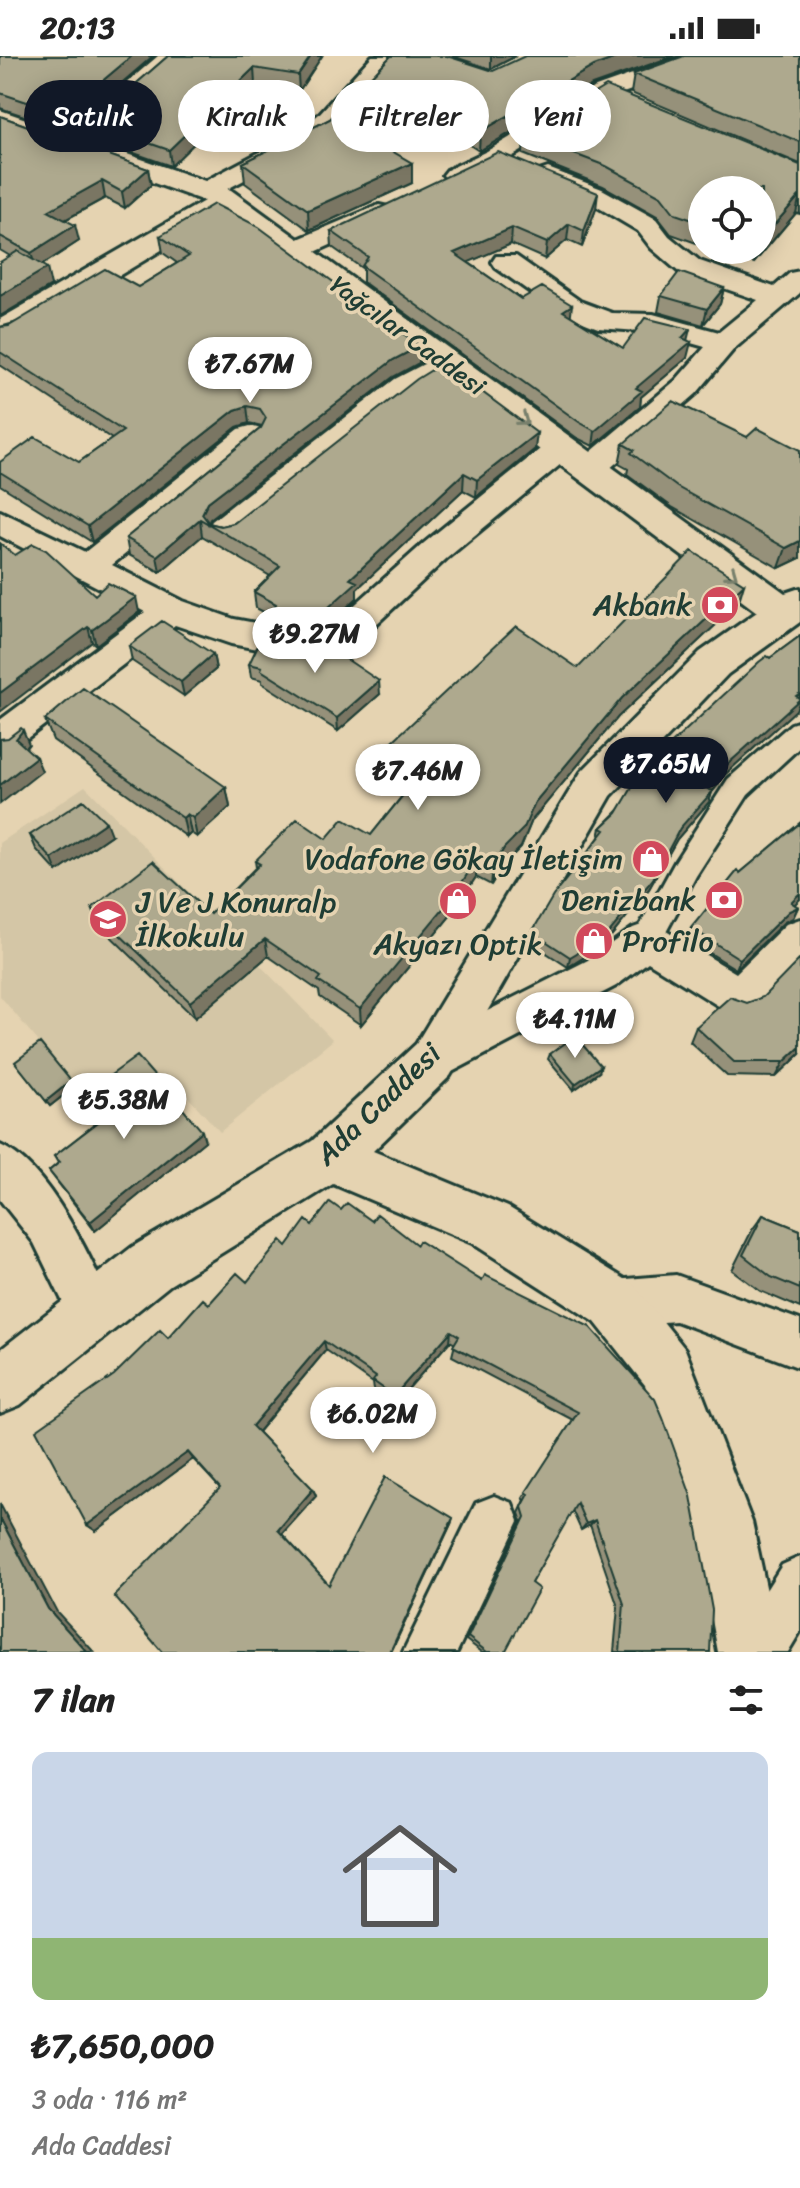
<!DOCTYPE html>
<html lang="tr">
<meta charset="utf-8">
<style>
body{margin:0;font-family:Sriracha,sans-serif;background:#f6f6f6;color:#222;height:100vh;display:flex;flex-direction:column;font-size:30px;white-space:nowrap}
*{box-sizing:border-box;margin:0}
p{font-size:26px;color:#767676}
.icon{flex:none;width:44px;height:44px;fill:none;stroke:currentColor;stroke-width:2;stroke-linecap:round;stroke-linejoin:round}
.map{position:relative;height:1596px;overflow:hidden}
.side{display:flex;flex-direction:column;background:#fff;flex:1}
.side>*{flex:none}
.hud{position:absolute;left:24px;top:24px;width:752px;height:72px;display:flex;gap:16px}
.tools{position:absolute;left:688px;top:120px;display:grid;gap:16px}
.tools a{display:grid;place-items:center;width:88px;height:88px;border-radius:50%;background:#fff;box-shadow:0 4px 20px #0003;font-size:40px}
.price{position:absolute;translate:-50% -68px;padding:0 18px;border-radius:28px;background:#fff;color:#222;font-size:26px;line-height:52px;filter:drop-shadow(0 2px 4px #0008)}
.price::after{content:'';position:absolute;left:50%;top:48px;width:24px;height:18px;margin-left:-12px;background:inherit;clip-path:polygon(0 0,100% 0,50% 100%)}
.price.active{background:#111827;color:#fff}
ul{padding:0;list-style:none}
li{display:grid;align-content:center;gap:16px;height:424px;padding:0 32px}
li span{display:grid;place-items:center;height:248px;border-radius:16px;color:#555}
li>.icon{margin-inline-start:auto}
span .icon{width:144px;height:144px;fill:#fffc;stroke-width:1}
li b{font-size:34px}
h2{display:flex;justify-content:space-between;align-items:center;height:96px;padding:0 32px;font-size:34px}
.pill{padding:0 28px;border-radius:36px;background:#fff;box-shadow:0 4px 20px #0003;font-size:28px;line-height:72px}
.pill.active{background:#111827;color:#fff}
.status{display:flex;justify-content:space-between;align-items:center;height:56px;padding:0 40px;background:#fff;direction:ltr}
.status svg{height:22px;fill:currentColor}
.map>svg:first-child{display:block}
</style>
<div class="status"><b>20:13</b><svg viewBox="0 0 49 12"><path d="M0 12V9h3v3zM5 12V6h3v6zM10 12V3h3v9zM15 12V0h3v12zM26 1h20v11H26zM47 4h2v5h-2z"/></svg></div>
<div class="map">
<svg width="800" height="1596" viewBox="0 0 800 1596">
<rect width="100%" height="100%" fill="#e5d3b1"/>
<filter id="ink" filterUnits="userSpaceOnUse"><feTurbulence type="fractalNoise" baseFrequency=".0125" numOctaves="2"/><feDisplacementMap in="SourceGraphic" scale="16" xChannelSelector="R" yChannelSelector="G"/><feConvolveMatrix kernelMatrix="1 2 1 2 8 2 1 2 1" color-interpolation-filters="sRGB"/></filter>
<g filter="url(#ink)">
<path fill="#d4c6a6" d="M85,730l248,254 -113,92 -52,-57 -61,48 -107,-127v-153z"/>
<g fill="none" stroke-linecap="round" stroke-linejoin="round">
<defs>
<path id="pedestrian" d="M800,665v26l-52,48 -52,81 -39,73 -10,4 -10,-4 -5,-9 5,-9 39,-71 52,-81 63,-55z"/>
<path id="minor" d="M158,0h26l-104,92h-18l-3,-5 3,-5z
M372,0h25l-61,69 -26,20 -96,51h-18l-4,-5 4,-5 96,-51 26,-20z
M683,0h34l-4,5 -104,37 -104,63 -40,19h-18l-4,-5 4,-5 40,-19 106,-63z
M548,112l54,21 54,30 13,17 31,25 74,26 16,-14 10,-2v22l-66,56 -38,45 -95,82 -11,4 -11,-4 -4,-7 4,-7 97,-82 29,-33 -53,-15 -54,-4 -38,-15 -64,-45 -4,-6 4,-6h20l64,45 32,12 41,1 66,18 39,-32 -78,-27 -29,-25 -13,-17 -54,-32 -45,-18 -4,-5 4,-5z
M379,149l9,2 4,6 -4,6 -84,38h-20l-3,-6 3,-6z
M445,297l10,2 4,7 -4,7 -40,24 -181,144 -11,3 -11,-3 -5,-8 5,-8 183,-142z
M250,370l11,3 4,7 -4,7 -149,122 71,36 51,18 87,16 103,-92 126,-102 11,-3 11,3 4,7 -4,7 -126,104 -106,99 -12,4 -97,-18 -56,-19 -162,124 -13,4v-33l145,-108 -145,-76v-25l85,41 154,-123z
M800,863v43l-47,48 -14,5 -14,-5 -77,-48 -32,24 -168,88 -15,5 -15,-5 -6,-14 6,-14 170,-86 45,-32 14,-5 14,5 75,45 50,-49z
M0,1089c49,20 95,120 115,168l-7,16 -16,7 -16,-7 -42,-86 -34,-43z
M676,1219l124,45v48l-124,-47 -62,5 -16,-7 -7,-16 7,-16 16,-7z
M494,1440l18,7 7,18 -62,131h-54l73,-149z
M800,1501v75l-12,20h-56l7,-19 43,-68z"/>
<path id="secondary" d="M0,54l231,80 554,403 15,-5v34l-72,52 -117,122 -161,280 -77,75 135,56 125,77 52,65 67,173 28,130h-62l-24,-130 -49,-137 -50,-63 -123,-79 -139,-59 -163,101 -150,120 -20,8v-63l132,-103 180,-106 104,-97 165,-272 119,-120 57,-40 -534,-399 -211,127 -12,3v-24l204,-118 -204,-73z"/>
</defs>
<use href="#pedestrian" stroke="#1f3d34" stroke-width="6"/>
<use href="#minor" stroke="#1f3d34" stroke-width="6"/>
<use href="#secondary" stroke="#1f3d34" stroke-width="6"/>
<use href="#pedestrian" fill="#e5d3b1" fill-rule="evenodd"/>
<use href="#minor" fill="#e5d3b1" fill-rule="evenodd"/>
<use href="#secondary" fill="#e5d3b1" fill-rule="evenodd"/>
</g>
<path fill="#96917a" stroke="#1f3d34" stroke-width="2" d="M0,0h153l-86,74 -67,-22z
M168,0h154l-23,35 -44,-7 -84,82 -77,-27 -3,-16z
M389,0h58l46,15 99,14 -113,66 -48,-32 -43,30 24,34 -103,47 -64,-47 -2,-20 87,-44 59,-61z
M452,0h64l-25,13z
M800,0v108l-169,-71 3,-19z
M0,60l148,53 3,16 -26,23 -20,-10 -40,22 14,21 -37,24 9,21 -41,-30 -10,-6z
M524,79l276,30v49l-4,-1 -42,50 -37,-13h45v-60h-60v55l-31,-11 -14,-18 -54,-30 -80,-32z
M596,153l-14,38 -15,-7 -22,19 -34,-15 -43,18 53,37 50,17 52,32 64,-8v18l-46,39 -1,10 -47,39 -16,-8 -214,-156v-13l-31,-22 -1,-16z
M160,180l259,127 -26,14 -183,142 -2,4 13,3 314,-77 -59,48 -13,-7 -106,99v9l-37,34 -44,-8 -1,-6 -19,-10 -2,-16 16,-16 -68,-40 -42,36 -31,-17 -3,-17 135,-110 1,-2 -13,-3 -12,4 -145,115 -92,-57v-23h79l33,-23 -112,-74v-38l138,-40 39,-24 -14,-10z
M724,232l-4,16 -17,21 -45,-13 3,-16z
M747,381l53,13v108l-21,10 -107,-61 -45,-33 1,-5 -9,-5 4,-20z
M15,499l80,40 44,17 -43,33 -4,-3z
M738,548l-120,113 -86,103 -11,27 -19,19 -11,19 -15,-8 -25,38 -90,110 -41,-28 -1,-6 -51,-35 -73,62 -96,-93 -7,-17 118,6 46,-47 -1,-6 71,-22 45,-4 39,-49 -28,-15 -1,-19 197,-84z
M800,580v65l-4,9 -75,68 -3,7 -6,7 -3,10 -32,37 -28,50 -45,56 -36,22 -38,-25 2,-10 67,-95 2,-9 169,-170z
M129,590l84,8 3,15 -32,27 -52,-35z
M327,596l53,42 -42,37 -76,-48v-3l-11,-3 -2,-13z
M45,664l181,67 4,20 -33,30 -6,-4 -4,4 -134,-97z
M800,767v76l-6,5 4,3 -5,11 -9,4 -48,47 -49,-30 4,-11 49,-55z
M30,779h81l-54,37 -21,-23z
M696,971l104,27 -24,23 -49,-1 -37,-34z
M550,998l49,18 -25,18 -26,-31z
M15,1006l59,25 -24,19z
M96,1030l109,55 -110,90 -46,-60 9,-8 -4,-7 59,-46 -12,-14z
M341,1154l31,11 110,60 108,46 120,325h-96l4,-45 -28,-82 -9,5 -9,-20 -41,73 -26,69h-23l-16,-12 56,-118 -3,-9 6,-13 -2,-2 50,-78 -121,-64 3,-12 -5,-3 -56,64 -20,-15 -1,-7 -47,-33 -68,82 55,57 3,7 -34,38 47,51 122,-61 -60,128 -171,-164 -27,-29 -97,72 -9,-6 81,-187 41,-34 38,-22 65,-57z
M763,1159l37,15v78l-40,-17 -28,-21 20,-40z"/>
<path fill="#7a7663" stroke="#1f3d34" stroke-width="2" d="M132,0h21l-86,74 -4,-16z
M311,0h11l-23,35 -1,-16z
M491,0h25l-25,13z
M621,0h53l-82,29 -113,66 1,-19 114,-66z
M254,12l1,16 -84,82 -2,-16z
M432,43l-1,20 -58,40v-19z
M412,107v20l-103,47 -1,-20z
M148,113l3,16 -26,23 -3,-16z
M102,125l3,17 -53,29 -4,-16z
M598,137l-2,16 -14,38 2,-16z
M800,139l-4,18 -42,50 3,-13h5v-11z
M569,168l-2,16 -22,19 2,-16z
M75,169l4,16 -43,28 -5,-16z
M512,172l-1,16 -58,25 1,-16z
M47,212l4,18 -51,30v-20z
M724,232l-4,16 -17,21 4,-16z
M572,249l-2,16 -7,-10z
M690,273l-4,16 5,-3 -4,16 -46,39 -1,10 -47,39 2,-15z
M420,290l-1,17 -26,14 -183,142 -2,5 -6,-10 6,-12 185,-142z
M247,350l2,17 -12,4 -145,115 -4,-16 147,-116z
M537,377l-2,16 -59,48 1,-17z
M464,417l-1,17 -106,99v9l-37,34 -1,-16 31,-37z
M200,463l2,17 -42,36 -3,-16z
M800,485v17l-21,10 7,-20z
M744,528l-6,20 -120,113 -86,103 -11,27 -19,19 -11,19 2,-18 11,-19 31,-46 87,-104z
M136,541l3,15 -43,33 -4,-15z
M88,571l4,15 -92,70v-19z
M213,598l3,15 -32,27 -3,-14z
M379,625l1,13 -42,37 -1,-13z
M800,637v8l-4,9 -75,68 -3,7 -6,7 -3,10 -32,37 -28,50 -45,56 -36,22 2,-10 110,-129 39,-56z
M23,674l6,14 -7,9 -6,-14z
M36,701l6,14 -42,33v-19z
M226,731l4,20 -33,30 -4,-19z
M187,758l4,19 -4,4 -4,-19z
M106,766l5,13 -54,37 -5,-13z
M477,803l-1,18 -25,38 -90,110 -1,-16z
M800,837v6l-14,14 5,-11z
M798,851l-5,11 -9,4 -48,47 4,-10 49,-48z
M265,883l3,17 -73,62 -5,-16z
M800,991v7l-24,23 8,-15z
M601,1010l-2,6 -25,18 1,-6z
M71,1025l3,6 -24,19 -4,-5z
M202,1075l3,10 -110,90 -5,-9z
M451,1275l-1,10 -56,64v-9z
M324,1285l2,9 -70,84 -4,-8z
M188,1396l5,7 -97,72 -9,-6z
M313,1433l3,7 -35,39 -3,-5z
M0,1448l57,108 37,40h-7l-39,-43 -48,-91z
M453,1462l-2,6 -60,128h-1z
M595,1464l-5,5 -9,5 5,-6z"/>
<path fill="#aea98e" stroke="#1f3d34" stroke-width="2" d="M0,0h132l-69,58 -63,-21z
M168,0h143l-13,19 -44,-7 -85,82 -78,-27z
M391,0h56l46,15 32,-15h96l-27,10 -114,66 -48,-33 -59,41 39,23 -104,47 -65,-47 87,-44z
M684,0h116v86l-166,-68z
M606,30l194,79v30l-38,44v-49h-60v33l-27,-9 -14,-18 -55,-30 -82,-31z
M0,60l148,53 -26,23 -20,-11 -54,30 27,14 -44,28 -31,-17z
M498,96l100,41 -14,38 -15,-7 -22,19 -35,-15 -58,25 67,46 21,-12 30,18 -9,6 60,37 22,-30 45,11 -8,9 9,4 -55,46 6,3 -47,40 -16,-9 -217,-156 6,-9 -37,-26z
M214,148l45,23 161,119 -27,14 -185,142 -6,12 7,9 12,3 13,-3 183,-144 26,-16 94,70 -60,47 -13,-7 -114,106 7,3 -38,34 -45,-8 2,-4 -22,-12 26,-26 -80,-47 -43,37 -31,-18 135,-110 5,-10 -6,-9 -13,-3 -12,4 -147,116 -88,-54v-10l35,-25 44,25 44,-31 -123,-79v-25l9,-1 96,-57 33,18 51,-31 -29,-20z
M18,195l29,17 -47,28v-34z
M679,216l45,16 -17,21 -46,-13z
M673,345l74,36 10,-9 43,22v91l-14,7 -109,-61 -46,-34 3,-3 -11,-6z
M0,487l15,12 18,-11 13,6 49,45 13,-12 28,14 -44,33 -4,-3 -88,66z
M692,495l52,33 -122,114 -87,104 -11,26 -20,20 -11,19 -16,-8 -25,39 -92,111 -42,-28 3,-4 -56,-38 -75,63 -98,-94 61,-47 57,53 50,-50 -5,-3 42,-42 29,20 17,-20 28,16 50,-62 -40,-21 135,-126 62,42z
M162,565l51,33 -32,28 -52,-36z
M800,580v57l-4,3 4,3 -81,73 3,2 -14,15 5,2 -33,37 -27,51 -46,56 -37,22 -38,-25 21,-36 52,-66 -4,-2 16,-15 25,-42 117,-109 8,-6 3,2z
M261,583l66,13 6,-2 46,31 -42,37 -76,-48 1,-3 -13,-3z
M83,632l143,99 -33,31 -6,-4 -4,4 -138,-98z
M21,672l2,2 -7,9 20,18 -36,28v-46l8,-1z
M83,744l23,22 -54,37 -22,-24z
M800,767v70l-9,9 7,5 -9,4 -49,48 -49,-31 47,-58 2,3z
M800,903v88l-16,15h-50l-38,-35 34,-30 17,6 16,-6z
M575,980l26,30 -26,18 -25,-30z
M40,987l31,38 -25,20 -31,-39z
M137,1000l65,75 -112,91 -41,-51 11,-9 -6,-6 61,-47 -19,-23z
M330,1146l11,8 6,-7 25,18 5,-7 40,31 2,-4 63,40 3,-6 105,52 65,72 8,19 28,78 21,114 -2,42h-90l4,-48 -29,-84 -9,4 -9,-21 -46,80 8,6 -34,63h-18l-19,-15 57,-120 -3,-10 7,-13 -3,-2 52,-80 -125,-66 6,-10 -8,-5 -57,65 -21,-15 3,-4 -52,-36 -72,85 61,63 -35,41 51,55 56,-108 68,41 -63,134h-228l-48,-56 106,-108 -32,-36 -101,73 -51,-95 78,-55 46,-45 8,8 35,-39 6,5 28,-31 10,9 34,-42 6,6 19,-26 6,5z
M763,1159l37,15v59l-29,-12 -28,-22z
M0,1462l48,91 39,43h-87z"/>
<defs><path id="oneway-chevron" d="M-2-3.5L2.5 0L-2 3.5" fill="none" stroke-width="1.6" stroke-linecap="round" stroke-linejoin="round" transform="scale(2)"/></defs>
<g stroke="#78806c">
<use href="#oneway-chevron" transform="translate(523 364) rotate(36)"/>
<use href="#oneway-chevron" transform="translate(732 518) rotate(36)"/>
</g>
</g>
<defs>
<symbol id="bank-disc" viewBox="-11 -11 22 22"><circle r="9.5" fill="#d1495b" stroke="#e5d3b1"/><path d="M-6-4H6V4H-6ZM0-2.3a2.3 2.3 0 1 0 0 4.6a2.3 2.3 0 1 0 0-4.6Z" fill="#fff"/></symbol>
<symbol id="shop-disc" viewBox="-11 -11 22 22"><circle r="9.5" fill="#d1495b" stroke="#e5d3b1"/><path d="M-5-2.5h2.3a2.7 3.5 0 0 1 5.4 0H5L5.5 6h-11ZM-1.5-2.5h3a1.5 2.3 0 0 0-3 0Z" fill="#fff"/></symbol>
<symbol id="school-disc" viewBox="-11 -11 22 22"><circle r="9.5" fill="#d1495b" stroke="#e5d3b1"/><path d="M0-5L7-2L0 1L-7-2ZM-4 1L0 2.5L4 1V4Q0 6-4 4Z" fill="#fff"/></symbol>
</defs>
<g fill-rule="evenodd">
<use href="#bank-disc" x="698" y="527" width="44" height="44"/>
<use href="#shop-disc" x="629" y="781" width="44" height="44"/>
<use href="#bank-disc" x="702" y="822" width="44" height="44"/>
<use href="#shop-disc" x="436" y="823" width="44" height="44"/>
<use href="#school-disc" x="86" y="841" width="44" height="44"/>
<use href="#shop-disc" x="572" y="863" width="44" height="44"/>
</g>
<g text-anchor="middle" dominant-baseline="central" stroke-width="7" stroke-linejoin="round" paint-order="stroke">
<g font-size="26" fill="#1f3d34" stroke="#e5d3b1">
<text transform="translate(408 279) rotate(36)">Yağcılar Caddesi</text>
</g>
<g font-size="30" fill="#1f3d34" stroke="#e5d3b1" text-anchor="end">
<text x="692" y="549">Akbank</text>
<text x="623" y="803">Vodafone Gökay İletişim</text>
<text x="696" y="844">Denizbank</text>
<text x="136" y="846" text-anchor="start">J Ve J Konuralp<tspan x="136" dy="34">İlkokulu</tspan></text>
<text x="622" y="885" text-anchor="start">Profilo</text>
<text x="458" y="888" text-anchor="middle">Akyazı Optik</text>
</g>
<g font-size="30" fill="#1f3d34" stroke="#e5d3b1">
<text transform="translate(378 1048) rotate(-44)">Ada Caddesi</text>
</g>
</g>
</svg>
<div class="tools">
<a><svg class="icon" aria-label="locate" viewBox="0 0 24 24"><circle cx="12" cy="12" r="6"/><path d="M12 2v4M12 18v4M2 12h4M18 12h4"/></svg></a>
</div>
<b class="price" style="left:250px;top:349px">₺7.67M</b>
<b class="price" style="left:315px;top:619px">₺9.27M</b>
<b class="price active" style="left:666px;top:749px">₺7.65M</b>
<b class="price" style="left:418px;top:756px">₺7.46M</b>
<b class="price" style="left:575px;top:1004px">₺4.11M</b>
<b class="price" style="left:124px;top:1085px">₺5.38M</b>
<b class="price" style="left:373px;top:1399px">₺6.02M</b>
<div class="hud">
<a class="pill active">Satılık</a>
<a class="pill">Kiralık</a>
<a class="pill">Filtreler</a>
<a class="pill">Yeni</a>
</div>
</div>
<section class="side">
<h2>7 ilan<svg class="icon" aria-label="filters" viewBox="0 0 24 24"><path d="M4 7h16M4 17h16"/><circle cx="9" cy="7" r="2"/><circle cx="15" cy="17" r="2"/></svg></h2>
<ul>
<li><span style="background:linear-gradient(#c9d6e8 75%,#8fb573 0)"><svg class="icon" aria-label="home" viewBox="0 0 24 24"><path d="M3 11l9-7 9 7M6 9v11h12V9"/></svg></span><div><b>₺7,650,000</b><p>3 oda · 116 m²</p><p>Ada Caddesi</p></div></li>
</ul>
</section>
